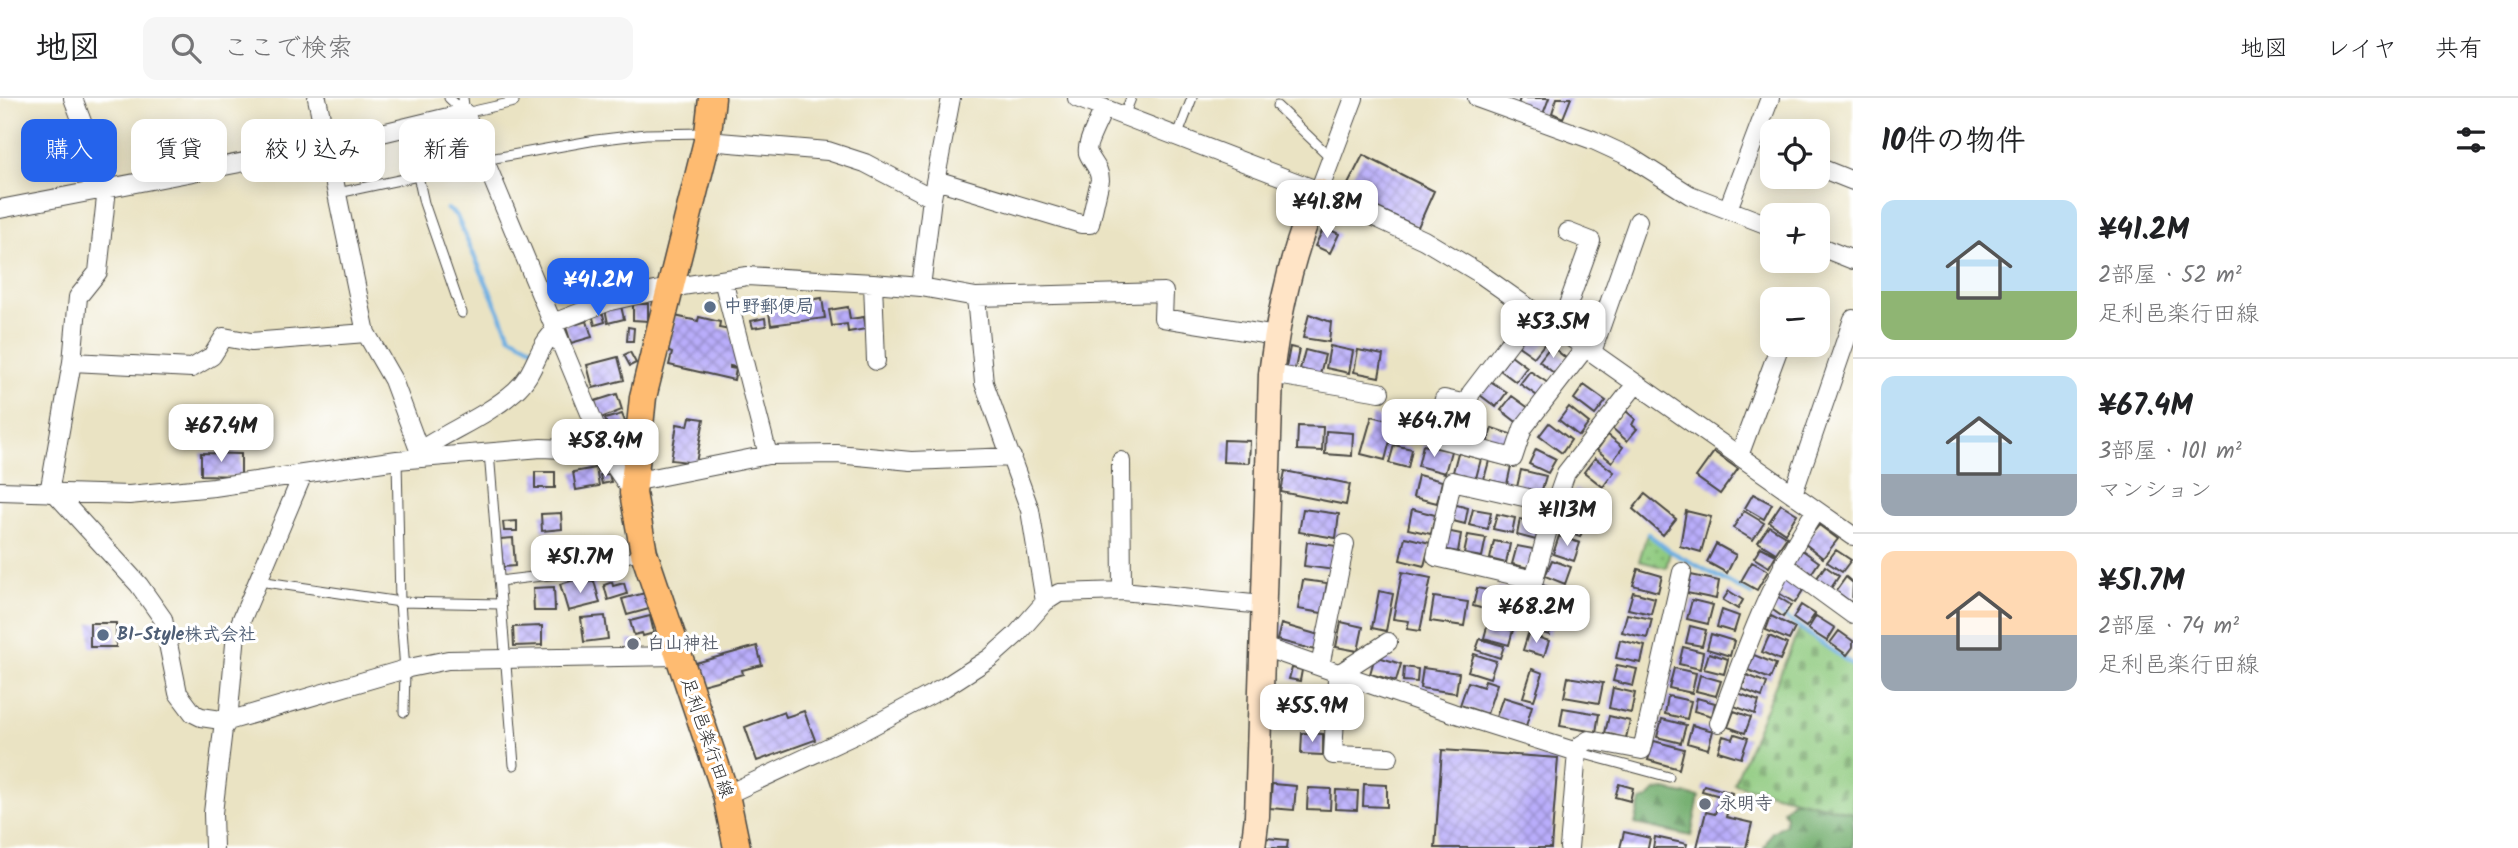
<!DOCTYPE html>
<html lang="ja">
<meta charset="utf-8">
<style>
body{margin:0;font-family:Kalam,"Klee One",sans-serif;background:#f6f6f6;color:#202124;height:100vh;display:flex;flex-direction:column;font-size:26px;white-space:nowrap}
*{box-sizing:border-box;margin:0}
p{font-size:23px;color:#757577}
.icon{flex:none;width:38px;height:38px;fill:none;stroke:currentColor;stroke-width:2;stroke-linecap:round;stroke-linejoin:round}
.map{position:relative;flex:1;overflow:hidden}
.details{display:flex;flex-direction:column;background:#fff;width:665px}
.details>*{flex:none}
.hud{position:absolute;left:21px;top:21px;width:665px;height:63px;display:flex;gap:14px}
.tools{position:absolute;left:1760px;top:21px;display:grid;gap:14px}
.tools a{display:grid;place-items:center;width:70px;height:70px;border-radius:14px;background:#fff;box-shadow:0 4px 18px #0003;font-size:35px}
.price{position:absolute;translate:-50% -60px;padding:0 16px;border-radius:14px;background:#fff;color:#222;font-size:23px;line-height:46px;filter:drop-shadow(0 2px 4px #0008)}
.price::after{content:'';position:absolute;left:50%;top:42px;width:21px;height:16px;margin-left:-10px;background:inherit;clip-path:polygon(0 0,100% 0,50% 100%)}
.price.selected{background:#2563eb;color:#fff}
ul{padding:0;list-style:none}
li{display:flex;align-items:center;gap:21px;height:175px;padding:0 28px}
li+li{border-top:2px solid #e0e0e0}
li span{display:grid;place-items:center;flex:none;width:196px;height:140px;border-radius:14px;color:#555}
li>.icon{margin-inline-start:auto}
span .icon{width:84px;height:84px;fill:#fffc;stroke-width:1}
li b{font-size:30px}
h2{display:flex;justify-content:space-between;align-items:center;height:84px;padding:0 28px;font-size:30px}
.chip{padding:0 24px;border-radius:14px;background:#fff;box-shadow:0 4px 18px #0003;font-size:24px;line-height:63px}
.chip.selected{background:#2563eb;color:#fff}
header{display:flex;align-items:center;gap:42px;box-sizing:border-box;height:98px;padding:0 35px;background:#fff;border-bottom:2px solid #e0e0e0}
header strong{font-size:33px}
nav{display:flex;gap:38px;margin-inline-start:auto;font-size:24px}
.search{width:490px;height:63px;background:#f6f6f6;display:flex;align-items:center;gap:18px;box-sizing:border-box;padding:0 24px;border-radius:14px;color:#757577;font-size:26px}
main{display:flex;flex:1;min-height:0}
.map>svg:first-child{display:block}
</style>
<header>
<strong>地図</strong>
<div class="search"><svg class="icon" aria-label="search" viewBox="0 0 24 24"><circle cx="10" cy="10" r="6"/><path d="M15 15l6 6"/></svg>ここで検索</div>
<nav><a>地図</a><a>レイヤ</a><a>共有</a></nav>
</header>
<main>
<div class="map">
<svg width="1853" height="750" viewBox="0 0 1853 750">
<defs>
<pattern id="grass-dots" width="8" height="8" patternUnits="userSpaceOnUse" patternTransform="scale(1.75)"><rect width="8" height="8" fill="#8fca7f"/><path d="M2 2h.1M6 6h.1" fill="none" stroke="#75a468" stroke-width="1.8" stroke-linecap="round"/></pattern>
<pattern id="forest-firs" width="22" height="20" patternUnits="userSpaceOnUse" patternTransform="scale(1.75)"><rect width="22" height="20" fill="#73ae6e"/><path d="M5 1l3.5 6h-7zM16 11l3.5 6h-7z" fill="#5f8e5b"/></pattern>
<pattern id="cemetery-stones" width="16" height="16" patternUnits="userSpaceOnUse" patternTransform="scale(1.75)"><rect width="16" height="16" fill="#8fca7f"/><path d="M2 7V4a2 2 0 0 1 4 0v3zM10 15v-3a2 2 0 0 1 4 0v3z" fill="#75a468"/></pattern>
<pattern id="building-cross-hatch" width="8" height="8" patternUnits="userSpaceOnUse" patternTransform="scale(1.75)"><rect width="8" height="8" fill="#b9adfb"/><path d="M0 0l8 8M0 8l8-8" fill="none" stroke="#978dcb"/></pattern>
</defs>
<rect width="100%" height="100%" fill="#fff"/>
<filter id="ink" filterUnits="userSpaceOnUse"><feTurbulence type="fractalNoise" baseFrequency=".0143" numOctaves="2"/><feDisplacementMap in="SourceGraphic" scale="14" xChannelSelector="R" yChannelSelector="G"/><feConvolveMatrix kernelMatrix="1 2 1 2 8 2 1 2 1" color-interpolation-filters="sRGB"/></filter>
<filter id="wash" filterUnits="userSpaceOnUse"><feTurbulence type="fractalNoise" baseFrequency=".00686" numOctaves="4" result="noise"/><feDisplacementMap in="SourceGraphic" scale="28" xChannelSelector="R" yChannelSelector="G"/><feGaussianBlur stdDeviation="1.57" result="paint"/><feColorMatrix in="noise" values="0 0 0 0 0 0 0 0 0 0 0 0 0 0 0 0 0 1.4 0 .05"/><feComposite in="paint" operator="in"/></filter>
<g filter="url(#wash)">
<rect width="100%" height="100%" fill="#eae3c3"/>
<path fill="url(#grass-dots)" stroke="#5d7a55" stroke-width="2" d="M1647,436l23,18 -4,16 -27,-7z"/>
<path fill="url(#forest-firs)" stroke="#4f6c4c" stroke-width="2" d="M1665,692l34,7 -8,39 -56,-12 6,-23 6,-2 8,-8z
M1798,702l55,13v35h-89l7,-15 14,-9 1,-8 -3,-6 8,-8z"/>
<path fill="url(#cemetery-stones)" stroke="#5d7a55" stroke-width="2" d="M1799,531l54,37v147l-119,-29z"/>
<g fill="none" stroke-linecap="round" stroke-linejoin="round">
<path stroke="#6dafe2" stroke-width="4.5" d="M447,111l9,6 54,121 23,12
M1648,436l22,17 82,44
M1779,515l74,52"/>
</g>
<g id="blocks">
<path fill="url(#building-cross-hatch)" d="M1520,0h29l-6,16 -25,-9z
M1557,0h14l-8,20 -11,-5z
M1363,57l71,36 -16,36 -74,-35z
M1324,129l15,7 -9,19 -15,-7z
M822,200l3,20 -54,7 -3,-19z
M633,206h15v17l-15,-1z
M621,208l3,13 -16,4 -3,-14z
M848,209l2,12 14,-2 2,12 -18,3 -1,-8 -15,2 -3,-16z
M602,213l3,11 -10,3 -3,-11z
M1309,216l22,8 -2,20 -26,-4z
M675,218l23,5 1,-4 21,5 -1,6 11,2 8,27 -2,10 -6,-1v2l6,1 -2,11 -65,-15 3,-12 -5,-2z
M765,220l1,8 -13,2 -2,-7z
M575,223l2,3 10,-3 5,16 -21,6 -6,-19z
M628,229l6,1 -1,13h-6z
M1529,231l17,13 -12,15 -17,-12z
M1330,248l23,5 -4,22 -23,-5z
M1551,248l16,13 -12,15 -16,-13z
M1290,249l9,2 -4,20 -9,-1z
M1305,252l20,5 -5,19 -20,-5z
M1358,252l25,5 -4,22 -25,-5z
M630,254l6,11 -6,3 -6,-11z
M1511,257l16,12 -11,15 -16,-12z
M618,259l6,23 -31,8 -6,-23z
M1530,273l18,12 -9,14 -19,-13z
M1490,283l17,11 -11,15 -16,-12z
M1584,287l22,16 -11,14 -21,-16z
M617,296l5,16 -21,8 -6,-17z
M1512,298l18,13 -11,15 -18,-14z
M1569,309l20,16 -10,13 -20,-16z
M1447,313l18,5 -6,19 -17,-4z
M1626,313l9,8 -3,6 5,4 -10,12 -15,-13z
M622,316l6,15 -17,6 -6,-16z
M1372,318l23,6 -10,38 -24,-6z
M690,319l14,2 -8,44 -25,-3 6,-36 11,2z
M1468,321l17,4 -4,17 -16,-3z
M1549,325l22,17 -9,13 -23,-17z
M1298,328l25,1 -1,24 -25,-1z
M1492,330l21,7 -5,15 -21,-7z
M1326,333l27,2 -1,23 -27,-2z
M1608,337l15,12 -11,15 -15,-12z
M1224,342l26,1 -1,22 -26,-1z
M1394,347l18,4 -4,19 -19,-5z
M1423,347l28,6 -6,22 -27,-7z
M1536,351l20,10 -8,14 -19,-9z
M1714,354l24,17 -18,25 -24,-17z
M201,355l40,1v22l-40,-1z
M1458,355l23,6 -5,19 -23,-6z
M1595,360l19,14 -11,15 -19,-15z
M1489,363l22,5 -4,18 -23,-5z
M596,370l3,18 -23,4 -3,-18z
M1521,372l25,6 -5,17 -24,-6z
M1285,373l65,13 -4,21 -65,-13z
M535,374h20v16h-20z
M609,376l2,8 -9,2 -2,-9z
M1418,377l24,6 -5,22 -24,-6z
M1576,391l20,8 -6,16 -21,-8z
M1645,396l31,25 -13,16 -30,-26z
M1753,396l19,10 -8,15 -19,-11z
M1453,406l15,4 -3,16 -16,-4z
M1781,406l16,10 -12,19 -16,-11z
M1303,411l36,5 -3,24 -37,-6z
M1412,411l23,6 -4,19 -23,-5z
M1473,411l18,3 -3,17 -19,-4z
M1686,413l25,6 -10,35 -21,-6z
M1744,413l20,12 -11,17 -20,-12z
M561,415l1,16 -20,2 -1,-17z
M1497,416l18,4 -3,15 -19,-4z
M1565,416l21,7 -6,16 -20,-7z
M1520,421l19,4 -3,17 -19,-5z
M517,423v10h-13l-1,-9z
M1819,427l19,14 -15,19 -19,-15z
M1769,428l18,11 -11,16 -18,-11z
M1446,433l15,3 -3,18 -15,-3z
M1468,437l18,3 -4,19 -18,-3z
M1559,438l21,7 -6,18 -21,-7z
M1405,439l25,6 -6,23 -24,-6z
M513,440l2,28 -12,1 -3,-28z
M1494,443l16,3 -4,19 -16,-4z
M1307,444l30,4 -3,24 -30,-4z
M623,445l3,14 -23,5 -3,-14z
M1716,446l20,11 -9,18 -20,-11z
M1517,448l16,3 -4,19 -17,-4z
M1761,449l15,8 -7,12 -15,-9z
M595,452l1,10 -6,1v3l-20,3 -3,-13z
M1802,452l17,12 -10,15 -18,-13z
M1836,452l15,10 -9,12 -15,-10z
M1552,462l19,7 -6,17 -20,-8z
M1752,464l16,9 -11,19 -16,-9z
M1825,468l14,10 -10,15 -14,-10z
M1638,471l24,7 -4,16 -25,-7z
M1402,474l29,6 -11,53 -13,-2 2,-8 -16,-2z
M1691,477l28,6 -3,18 -29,-6z
M1787,478l18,11 -10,16 -18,-11z
M1846,479l7,6 -1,20 -16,-12z
M578,481l1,6 15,-4 6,22 -32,8 -8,-27z
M1303,482l24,3 -5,30 -24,-4z
M612,484l1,4 11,-3 3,11 -19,6 -4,-15z
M1542,487l22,7 -6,18 -22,-8z
M554,489l1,24h-21l-1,-23z
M1498,489l22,5 -6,23 -22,-5z
M1477,490l15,3 -4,19 -15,-4z
M1379,493l14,3 -7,37 -14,-3z
M1729,493l14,9 -5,9 -15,-9z
M1633,494l22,6 -4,16 -23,-5z
M645,495l4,16 -22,6 -5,-16z
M1775,497l16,10 -8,12 -16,-11z
M1434,499l34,5 -4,24 -34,-5z
M1692,502l21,5 -5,19 -21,-5z
M1801,507l14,9 -9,13 -13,-9z
M1722,512l17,6 -5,16 -17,-5z
M1534,513l21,7 -6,17 -21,-7z
M1627,516l25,5 -5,19 -25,-6z
M605,518l3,23 -24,3 -3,-24z
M650,518l4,17 -11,3 -1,-3 -8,2 -4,-14z
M1771,518l24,12 -6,12 -23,-10z
M1816,518l19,12 -8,13 -19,-12z
M1341,524l22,5 -5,24 -22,-4z
M90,525h26v24h-26z
M1488,525l25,7 -4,15 -25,-7z
M1281,526l38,11 -4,15 -38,-10z
M542,528v19l-28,1 -1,-19z
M1690,528l16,4 -4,16 -16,-3z
M1839,533l14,10v6l-6,8 -17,-12z
M1528,536l21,7 -5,15 -21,-6z
M1711,536l23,7 -4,15 -23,-7z
M1769,538l18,8 -7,16 -18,-8z
M1480,541l24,7 -4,12 -24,-8z
M628,542h9v9h-8z
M1620,542l25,6 -4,17 -25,-5z
M757,548l5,19 -20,5 1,4 -45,12 -6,-22z
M1683,549l20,5 -3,17 -21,-5z
M1709,555l19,6 -4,15 -20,-5z
M1474,556l22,7 -6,17 -22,-7z
M1754,557l22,9 -6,15 -22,-9z
M1375,558l26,8 -5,17 -26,-7z
M1617,567l20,4 -4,17 -20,-5z
M1404,569l14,2 -1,13 -14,-1z
M1292,570l10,2 -2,11 -11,-2z
M1423,570l36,5 -3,20 -36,-5z
M1674,570l22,5 -4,20 -23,-5z
M1532,571l11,4 -9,27 -11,-3z
M1700,577l21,6 -5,15 -20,-5z
M1747,577l20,8 -5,14 -20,-8z
M1568,579l35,6 -4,20 -35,-6z
M1485,582l12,4 -10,30 -27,-9 8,-23 15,5z
M1613,590l22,5 -4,20 -22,-5z
M1738,595l21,8 -4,13 -21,-8z
M1668,598l23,5 -4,18 -22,-5z
M1503,599l29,9 -6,20 -30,-9z
M1697,600l18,5 -3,13 -18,-5z
M1563,610l36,6 -3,18 -36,-6z
M804,613l11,29 -58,21 -12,-34 39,-15 2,5z
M1734,613l17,6 -6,16 -17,-6z
M1609,618l21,5 -4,17 -21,-5z
M1662,621l24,6 -5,18 -24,-6z
M1692,627l21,6 -5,18 -21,-6z
M1302,635l21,1v21l-22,-1z
M1735,636l13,4 -7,20 -23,-7 5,-15 10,3z
M1654,643l30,8 -5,20 -31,-9z
M1442,652l116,8 -7,90h-116z
M1272,686l24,2 -2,24 -24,-2z
M1364,686l23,1v22l-24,-1z
M1619,686l14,4 -3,13 -15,-4z
M1704,687l28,8 -6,24 26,6 -6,25 -49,-1 9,-35 9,2 5,-18 -18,-5z
M1308,690l23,1 -1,21 -23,-1z
M1336,692l22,1 -1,19 -22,-1z
M1624,734l26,6 -2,10h-28z
M1655,739l32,7 -1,4h-33z
M1266,740l22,2 -1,8h-22z"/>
</g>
</g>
<g filter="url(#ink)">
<use href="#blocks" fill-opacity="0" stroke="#484742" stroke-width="2"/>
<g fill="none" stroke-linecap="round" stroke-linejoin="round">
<defs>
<path id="lane" d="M449,0l15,14
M463,0l2,15
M1277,8l49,47 6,4
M465,15l49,-11
M1124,18l7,-18
M1177,39l15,-39
M484,62l112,-20 50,-6 60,-1
M338,95l80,-17 6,27 38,110
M489,354l25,313
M397,362l3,142 5,68 -1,42
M259,483l141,21 101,2
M499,483l85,-10 59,-18
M1577,654l92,25"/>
<path id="street" d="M317,0l49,235 27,47 29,78
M1077,0l242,93 105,49 55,33 374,263
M1477,0l116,42 37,17 60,38 83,32
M707,43l121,10 37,12 67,35
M1818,69l35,14
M936,82l145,44h9l10,-44c0,-12 -8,-17 -12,-27 -3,-8 12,-35 16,-45
M1319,93l35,-93
M0,111l328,-63 137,-33 132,317 14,31 22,32
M1728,111l42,-111
M1818,148l35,14
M723,182l45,175
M873,185l3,78
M921,189l11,-89 19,-100
M976,199l8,86 46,127 15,92
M1533,214l-62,81 -4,11 -23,-5 -10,38 79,21 10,-30 62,-80
M553,225l57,-22 59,-13 78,-12 126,7 48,4 55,10 188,-5 -1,26 113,18
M1559,232l32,-89 -23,-9
M1592,254l46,-131
M72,264l120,6 20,-12 12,-19 27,5 115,-9
M1271,276l109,18
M419,353c31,-21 68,-35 96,-60 22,-19 21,-44 41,-61
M1739,358l41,-111
M1121,363l1,130
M633,384l135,-27 69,-1 74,7 101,-4
M0,393l129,4 85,-8 183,-27 144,-12 23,1 47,12
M49,395l23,-131 6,-65 20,-25 9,-84 -34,-90
M55,395l84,92 24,34 15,74 15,20 8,4 27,4 181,-53 39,-8 230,-4
M1793,396l60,-175
M1555,406l-103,-23 -16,76 98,23 21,-76 11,-31 70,-89
M1783,466l70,51
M1525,513l9,-31
M1388,544l-48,31 -3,6 -4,76 56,2
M1261,550l8,1 184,64 124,39
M1320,568l25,-122
M1719,625c27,-76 52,-145 97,-213
M726,697l135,-63 84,-45 45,-29 27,-24 28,-32 14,-9 63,-2 141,14
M214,750l-1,-35 10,-84 5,-8 8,-88 67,-159
M1569,750l8,-96 4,-7 8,-5 53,10 40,-178"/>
<path id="secondary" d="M1253,750l4,-32 14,-442c8,-62 21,-126 48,-183"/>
<path id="primary" d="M712,0l-5,43 -64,256 -10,96 11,60 82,242 11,53"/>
</defs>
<use href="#lane" stroke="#484742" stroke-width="11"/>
<use href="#street" stroke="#484742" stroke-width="20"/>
<use href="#secondary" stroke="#484742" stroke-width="27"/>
<use href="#primary" stroke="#484742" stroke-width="29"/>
<path stroke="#484742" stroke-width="2.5" stroke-dasharray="2 5" stroke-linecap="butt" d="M525,2l10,-2"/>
<use href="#lane" stroke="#fff" stroke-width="9"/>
<use href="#street" stroke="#fff" stroke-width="18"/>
<use href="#secondary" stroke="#ffe4c6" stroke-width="24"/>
<use href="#primary" stroke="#febb71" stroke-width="26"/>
</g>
</g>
<g fill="#5c6f8a" stroke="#fff" stroke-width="2.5">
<circle cx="710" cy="209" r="7"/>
<circle cx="103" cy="537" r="7"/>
</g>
<g fill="#6b7280" stroke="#fff" stroke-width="2.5">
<circle cx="633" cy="546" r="7"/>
<circle cx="1705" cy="706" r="7"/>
</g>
<g text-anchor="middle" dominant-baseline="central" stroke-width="6" stroke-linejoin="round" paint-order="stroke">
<g font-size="18" font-weight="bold" fill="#4e5e75" stroke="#fff" text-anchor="start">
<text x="724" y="209">中野郵便局</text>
<text x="117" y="537">BI-Style株式会社</text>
</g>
<g font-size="18" font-weight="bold" fill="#5b616d" stroke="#fff" text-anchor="start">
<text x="647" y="546">白山神社</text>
<text x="1719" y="706">永明寺</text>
</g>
<g font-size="18" fill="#2b2b2b" stroke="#fff">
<text transform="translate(706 640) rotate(71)">足利邑楽行田線</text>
</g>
</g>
</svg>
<div class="tools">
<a><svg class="icon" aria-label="locate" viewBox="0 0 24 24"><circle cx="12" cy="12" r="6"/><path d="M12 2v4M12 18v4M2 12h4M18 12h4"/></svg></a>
<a>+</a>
<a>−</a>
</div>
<b class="price" style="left:1327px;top:142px">¥41.8M</b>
<b class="price selected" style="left:598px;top:220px">¥41.2M</b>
<b class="price" style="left:1553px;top:262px">¥53.5M</b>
<b class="price" style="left:1434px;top:361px">¥64.7M</b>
<b class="price" style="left:221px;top:366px">¥67.4M</b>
<b class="price" style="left:605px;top:381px">¥58.4M</b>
<b class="price" style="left:1567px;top:450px">¥113M</b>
<b class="price" style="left:580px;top:497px">¥51.7M</b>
<b class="price" style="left:1536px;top:547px">¥68.2M</b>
<b class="price" style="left:1312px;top:646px">¥55.9M</b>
<div class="hud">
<a class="chip selected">購入</a>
<a class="chip">賃貸</a>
<a class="chip">絞り込み</a>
<a class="chip">新着</a>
</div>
</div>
<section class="details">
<h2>10件の物件<svg class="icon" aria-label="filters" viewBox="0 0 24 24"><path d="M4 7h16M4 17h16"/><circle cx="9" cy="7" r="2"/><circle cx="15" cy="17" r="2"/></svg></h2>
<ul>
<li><span style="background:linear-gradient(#bfe0f5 65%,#8fb573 0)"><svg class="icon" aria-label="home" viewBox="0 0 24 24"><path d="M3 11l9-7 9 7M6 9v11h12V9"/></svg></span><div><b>¥41.2M</b><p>2部屋 · 52 m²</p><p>足利邑楽行田線</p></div></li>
<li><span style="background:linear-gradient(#bfe0f5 70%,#9aa5b1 0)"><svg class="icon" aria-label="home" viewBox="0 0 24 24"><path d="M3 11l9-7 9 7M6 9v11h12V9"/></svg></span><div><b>¥67.4M</b><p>3部屋 · 101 m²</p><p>マンション</p></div></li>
<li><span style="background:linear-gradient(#ffd9b3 60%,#9aa5b1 0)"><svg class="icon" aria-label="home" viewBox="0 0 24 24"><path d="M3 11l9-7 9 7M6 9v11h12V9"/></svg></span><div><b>¥51.7M</b><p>2部屋 · 74 m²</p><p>足利邑楽行田線</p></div></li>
</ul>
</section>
</main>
